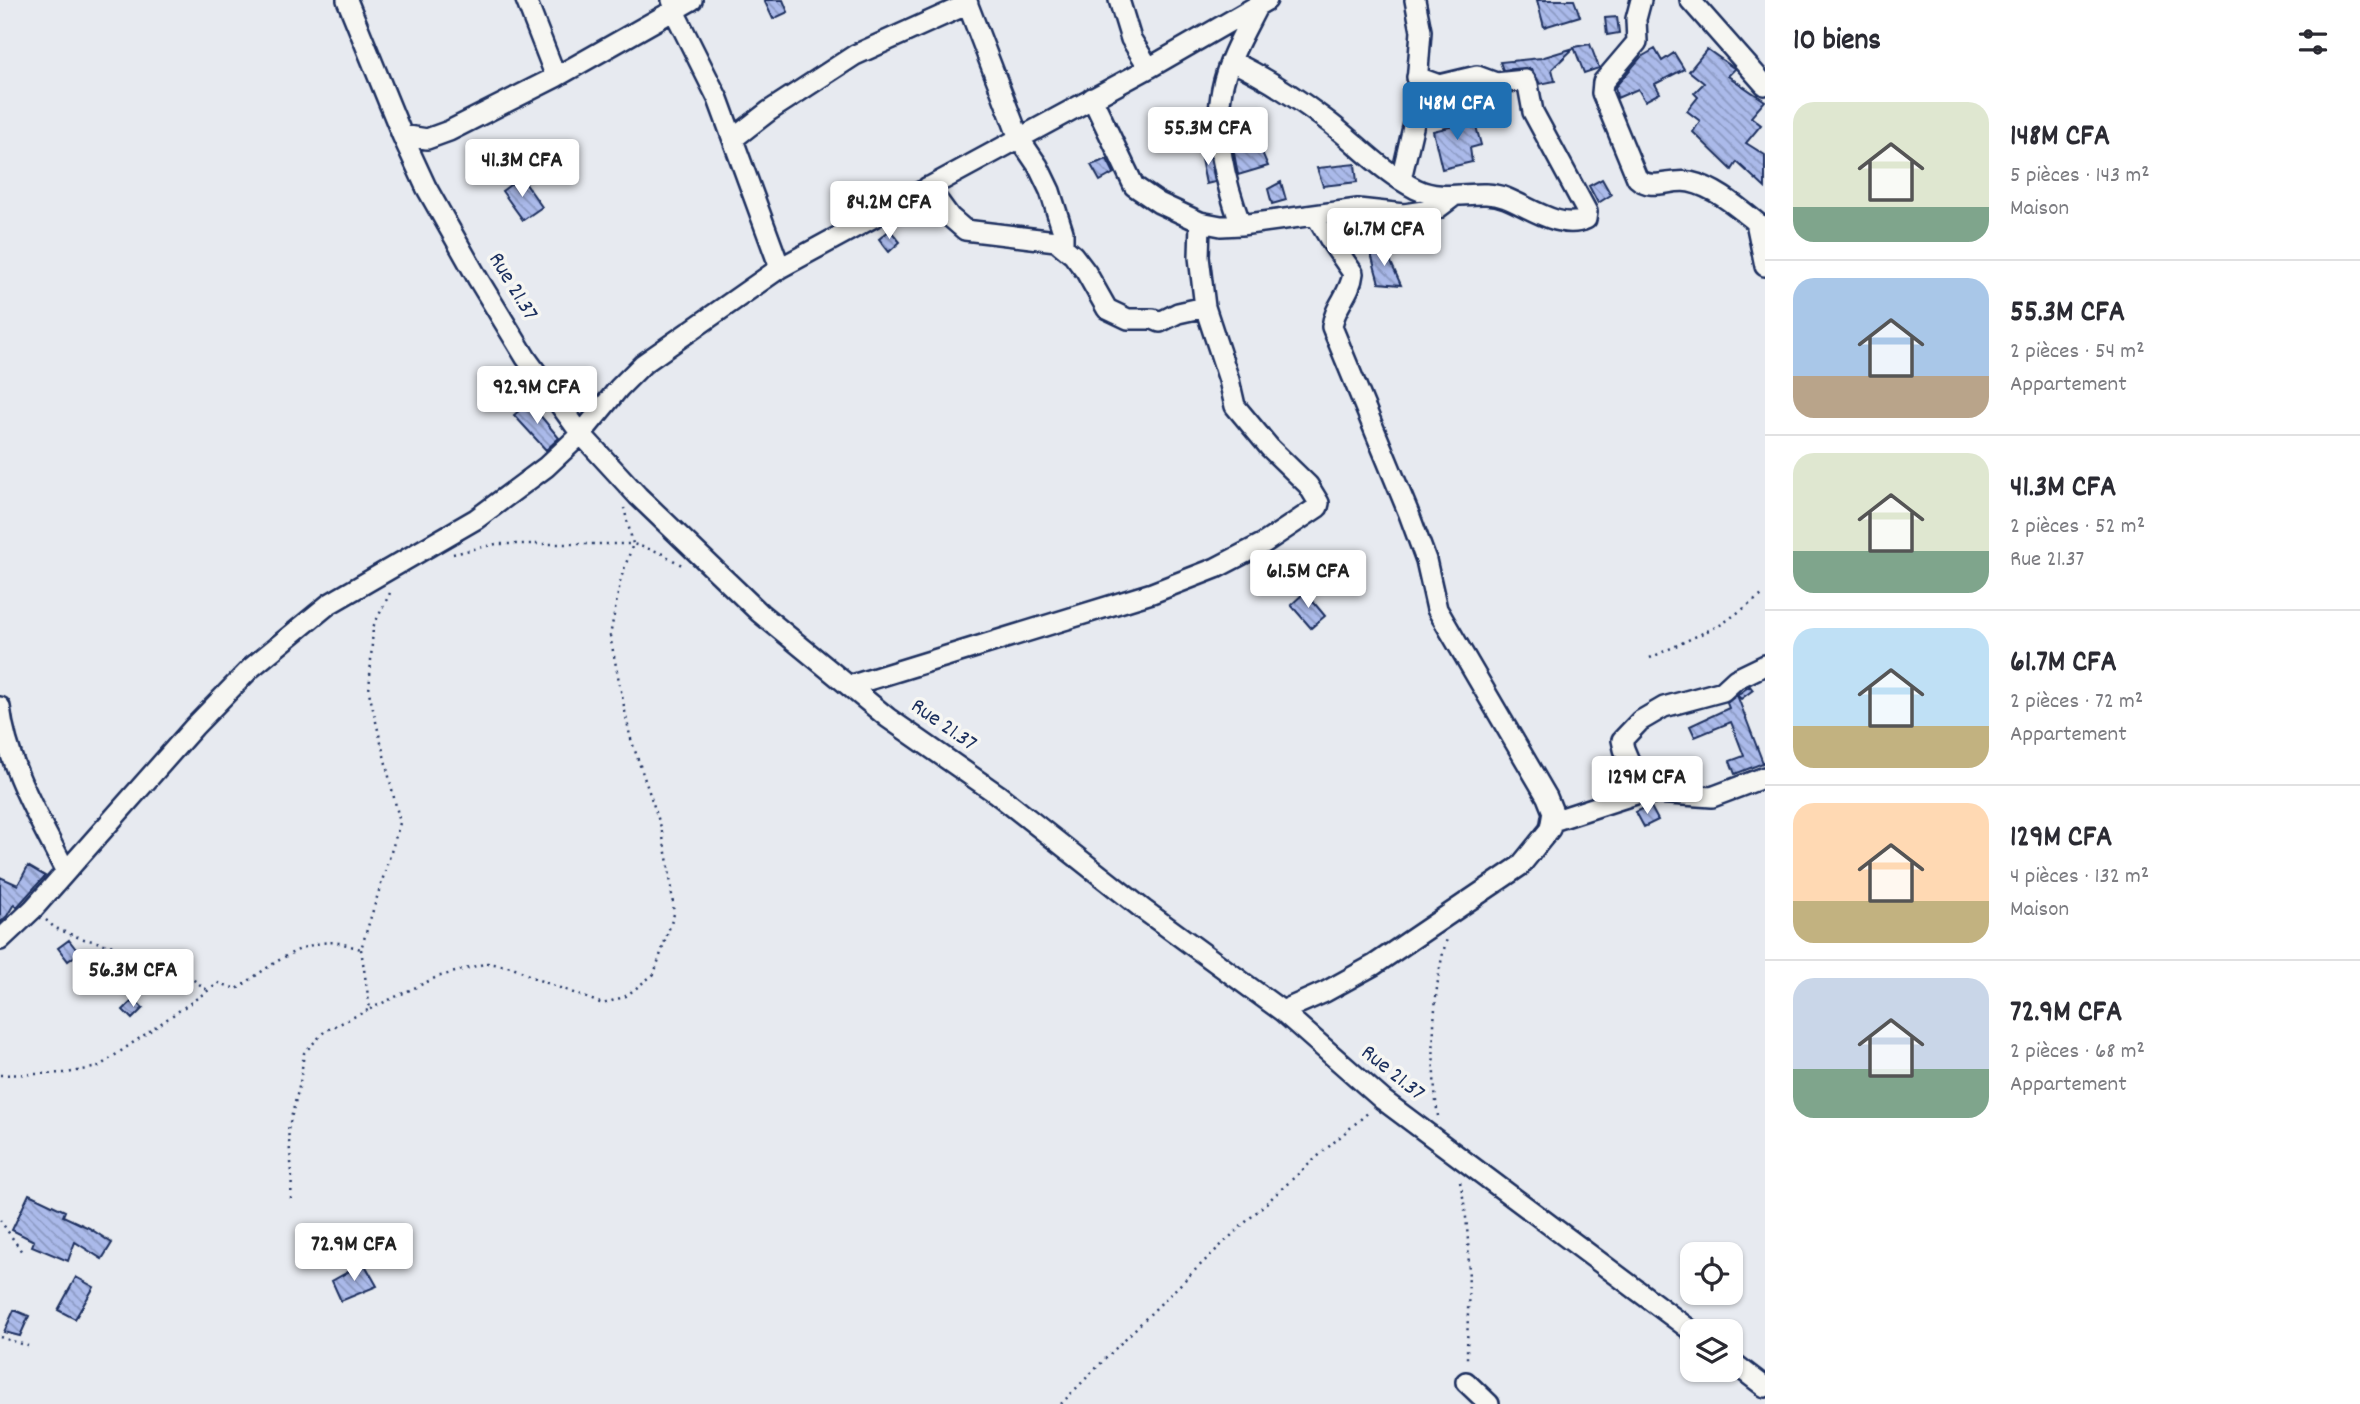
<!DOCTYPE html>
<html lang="fr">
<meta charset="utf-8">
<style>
body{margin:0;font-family:Dekko,sans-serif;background:#f2f2f3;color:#2b2b33;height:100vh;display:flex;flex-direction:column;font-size:26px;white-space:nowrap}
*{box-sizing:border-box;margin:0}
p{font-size:23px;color:#7c7c81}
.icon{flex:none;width:38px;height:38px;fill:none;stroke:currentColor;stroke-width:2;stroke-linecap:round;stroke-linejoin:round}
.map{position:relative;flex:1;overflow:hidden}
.sheet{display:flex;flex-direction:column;background:#fff;width:595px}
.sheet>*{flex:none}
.buttons{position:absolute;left:1680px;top:1242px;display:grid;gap:14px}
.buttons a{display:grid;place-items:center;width:63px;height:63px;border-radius:14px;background:#fff;box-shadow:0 2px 5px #0004;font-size:35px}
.price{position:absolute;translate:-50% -60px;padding:0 16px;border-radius:7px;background:#fff;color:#222;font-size:23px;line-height:46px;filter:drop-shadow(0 2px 4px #0008)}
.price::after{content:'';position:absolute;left:50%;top:42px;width:21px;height:16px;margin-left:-10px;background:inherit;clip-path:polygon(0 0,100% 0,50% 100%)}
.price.on{background:#1f6fb2;color:#fff}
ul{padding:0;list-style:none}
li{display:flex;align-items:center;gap:21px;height:175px;padding:0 28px}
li+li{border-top:2px solid #e1e1e2}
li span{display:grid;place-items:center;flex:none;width:196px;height:140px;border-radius:21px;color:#555}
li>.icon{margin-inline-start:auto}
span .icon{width:84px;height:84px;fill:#fffc;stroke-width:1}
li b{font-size:30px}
h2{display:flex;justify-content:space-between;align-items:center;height:84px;padding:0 28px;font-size:30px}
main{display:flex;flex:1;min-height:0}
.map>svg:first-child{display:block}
</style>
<main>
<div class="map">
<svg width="1765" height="1404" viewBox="0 0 1765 1404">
<defs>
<pattern id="building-back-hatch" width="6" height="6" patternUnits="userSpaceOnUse" patternTransform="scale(1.75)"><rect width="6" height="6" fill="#abbaea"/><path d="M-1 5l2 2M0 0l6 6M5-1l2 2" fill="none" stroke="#8a98c1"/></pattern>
</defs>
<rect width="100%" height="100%" fill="#e7eaf0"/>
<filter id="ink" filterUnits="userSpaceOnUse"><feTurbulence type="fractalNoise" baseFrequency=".0143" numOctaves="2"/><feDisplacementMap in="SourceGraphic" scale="14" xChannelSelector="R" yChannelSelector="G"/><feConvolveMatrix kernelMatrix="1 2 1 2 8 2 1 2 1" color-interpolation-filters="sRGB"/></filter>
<g filter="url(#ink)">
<path fill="url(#building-back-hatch)" stroke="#1b2f5e" stroke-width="2" d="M764,0h19l5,12 -15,7z
M1537,0h37l6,16 -36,11z
M1617,17l2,16 -12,2 -2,-17z
M1590,44l9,24 -15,5 -10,-26z
M1574,48l-22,21 3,12 -15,3 -9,-15 -7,-1 -21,2 -3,-8 41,-4z
M1655,49l7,12 12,-8 10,16 -29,15 5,9 -15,8 -7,-12 -21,9 -2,-11 26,-30z
M1707,49l28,20 -7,7 37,25 -14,16 10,8 -15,18 19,12v33l-28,-26 -5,8 -39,-38 7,-11 -13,-10 11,-14 -4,-4 10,-10 -15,-12z
M1473,115l8,30 -11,3 2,14 -30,7 -9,-38 21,-5 -2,-6z
M1254,134l14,32 -30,9 -6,-33z
M1209,150l6,32 -9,2 -6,-30z
M1107,159l7,14 -14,8 -9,-16z
M1355,164l2,18 -34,4 -6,-18z
M521,177l21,30 -19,13 -21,-29z
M1602,179l9,16 -13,8 -9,-17z
M1281,182l5,18 -14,4 -4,-15z
M890,230l10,12 -11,10 -10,-13z
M1370,250l16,1 15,34 -22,-2z
M529,402l30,36 -13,12 -32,-35z
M1305,592l20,24 -14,12 -20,-23z
M1750,686l3,4 -12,9 -4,-4z
M1737,695l26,68 -28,11 -5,-13 14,-5 -13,-34 -36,15 -5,-11 39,-18 -2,-5z
M1650,805l8,15 -14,7 -8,-15z
M28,866l17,10 -28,31 -3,-3 -7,12 -7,7v-46l18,8z
M69,940l10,13 -11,8 -10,-13z
M134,999l9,9 -11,11 -9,-9z
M29,1194l36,17 -2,5 26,12 23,15 -10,16 -27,-17 -7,19 -36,-15 2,-5 -22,-11z
M364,1263l13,23 -36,15 -9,-20z
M76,1277l18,10 -19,32 -17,-9z
M14,1310l15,6 -9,20 -16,-4z"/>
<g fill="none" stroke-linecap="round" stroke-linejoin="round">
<defs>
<path id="minor" d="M347,0l55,135 24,52 52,92 48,79 55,76 57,62 122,117 128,105 109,76 147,116 138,101 101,89 310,232
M526,0l30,77
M672,0l6,19 40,80 62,169
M966,0l53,138 19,28 12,25 13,41v12
M1119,0l12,39 18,29
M1641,0l-5,19 1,23 -34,40 -1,11 35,85c15,14 34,0 53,4 28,6 53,30 75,47
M1690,0l75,85
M1231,61c32,15 63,35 91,56 32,23 58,54 94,72 31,15 62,-2 90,9 23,9 55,33 80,21l1,-7 -54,-100 -5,-27 -3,-5 -29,3 -19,-7 -38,9 -22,-8
M1092,98l42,88 25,17 41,19 21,4 20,-1 117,-16 46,5 33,-5 16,-12
M402,135l25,4 22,-8 107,-54 136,-77
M733,139l36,-28 86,-56 113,-51
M1401,179l13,-56 7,-92 -6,-31
M928,187l22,30 15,13 91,11 17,14 13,17 21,37 21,10h25l7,3 18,-9 27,-6
M1756,222l9,44
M1241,225c-16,-43 -28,-90 -19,-136 6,-30 23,-58 36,-84
M849,686l303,-93 64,-25 48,-25 54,-36 1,-4 -11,-18 -38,-37 -35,-42 -6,-26 -24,-73 -6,-50 1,-35
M0,707c7,59 39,111 65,163
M1642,792l-18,-43 -2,-9 18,-19 24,-14 59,-16 13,-12 29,-14
M1553,821l89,-29 70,5 53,-20
M0,940l33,-31 161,-182 57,-59 78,-64 147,-85 70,-52 35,-33 38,-46 24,-24 137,-96 369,-200 118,-68
M1282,1011l43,-19 49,-27 146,-99 30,-37 3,-17 -6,-15 -110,-188 -11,-49 -17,-46 -77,-187c2,-21 19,-33 21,-54l-21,-30 -16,-27
M1731,1361l34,26
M1466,1382l23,22"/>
</defs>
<use href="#minor" stroke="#1b2f5e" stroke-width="24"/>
<path stroke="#1b2f5e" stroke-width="2.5" stroke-dasharray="2 5" stroke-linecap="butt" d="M453,554l43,-10h137l-9,-36
M1650,658l72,-34 43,-31
M46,920l9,8 25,10 33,8 66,23 28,21
M370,1009l67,-32 50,-14 26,4 23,12 67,25 23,-8 28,-22 20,-60 -5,-46 -8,-41 -31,-91 -20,-100 11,-58 12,-34 26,8 26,15
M0,1075l67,-2 31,-6 121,-84 18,6c28,-19 66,-52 103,-46 7,2 14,4 21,6l39,-126 -31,-131 4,-65 19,-38
M1438,1116c-8,-47 -6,-135 10,-180
M1460,1182c14,62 7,118 7,181
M291,1199l1,-26 -4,-43 12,-47 4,-30 21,-22 45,-22 -9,-60
M0,1220l22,32
M0,1337l28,9
M1061,1404c99,-102 201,-201 309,-293"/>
<use href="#minor" stroke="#f6f6f2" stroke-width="19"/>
</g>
</g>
<g text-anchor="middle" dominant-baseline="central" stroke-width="7" stroke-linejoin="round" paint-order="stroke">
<g font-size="23" fill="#1b2f5e" stroke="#f6f6f2">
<text transform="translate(512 287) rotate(59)">Rue 21.37</text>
<text transform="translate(943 726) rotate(35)">Rue 21.37</text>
<text transform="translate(1392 1074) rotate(39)">Rue 21.37</text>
</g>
</g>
</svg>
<div class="buttons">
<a><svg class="icon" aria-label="locate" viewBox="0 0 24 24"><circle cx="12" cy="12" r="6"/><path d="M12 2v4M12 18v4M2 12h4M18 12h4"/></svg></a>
<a><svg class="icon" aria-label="layers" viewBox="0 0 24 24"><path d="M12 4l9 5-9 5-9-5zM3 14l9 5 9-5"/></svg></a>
</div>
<b class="price on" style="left:1457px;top:142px">148M CFA</b>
<b class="price" style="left:1208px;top:167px">55.3M CFA</b>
<b class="price" style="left:522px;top:199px">41.3M CFA</b>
<b class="price" style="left:889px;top:241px">84.2M CFA</b>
<b class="price" style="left:1384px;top:268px">61.7M CFA</b>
<b class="price" style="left:537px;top:426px">92.9M CFA</b>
<b class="price" style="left:1308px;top:610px">61.5M CFA</b>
<b class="price" style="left:1647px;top:816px">129M CFA</b>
<b class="price" style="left:133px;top:1009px">56.3M CFA</b>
<b class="price" style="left:354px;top:1283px">72.9M CFA</b>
</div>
<section class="sheet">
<h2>10 biens<svg class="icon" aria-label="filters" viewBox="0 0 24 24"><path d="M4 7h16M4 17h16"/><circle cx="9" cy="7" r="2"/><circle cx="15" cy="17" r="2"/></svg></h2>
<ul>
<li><span style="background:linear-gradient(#dfe7d0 75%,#7fa58c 0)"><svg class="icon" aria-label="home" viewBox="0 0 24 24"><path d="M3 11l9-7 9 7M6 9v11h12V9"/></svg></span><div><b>148M CFA</b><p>5 pièces · 143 m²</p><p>Maison</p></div></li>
<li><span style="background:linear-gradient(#a9c7e8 70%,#b9a48a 0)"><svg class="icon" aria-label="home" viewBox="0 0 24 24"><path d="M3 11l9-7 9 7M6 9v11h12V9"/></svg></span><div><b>55.3M CFA</b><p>2 pièces · 54 m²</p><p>Appartement</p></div></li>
<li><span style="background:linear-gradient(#dfe7d0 70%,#7fa58c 0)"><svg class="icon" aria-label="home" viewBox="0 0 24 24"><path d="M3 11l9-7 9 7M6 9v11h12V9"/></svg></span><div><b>41.3M CFA</b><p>2 pièces · 52 m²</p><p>Rue 21.37</p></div></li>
<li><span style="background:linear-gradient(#bfe0f5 70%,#c2b280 0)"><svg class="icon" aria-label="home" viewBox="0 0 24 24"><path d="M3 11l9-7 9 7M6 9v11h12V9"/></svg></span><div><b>61.7M CFA</b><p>2 pièces · 72 m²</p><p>Appartement</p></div></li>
<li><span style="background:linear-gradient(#ffd9b3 70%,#c2b280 0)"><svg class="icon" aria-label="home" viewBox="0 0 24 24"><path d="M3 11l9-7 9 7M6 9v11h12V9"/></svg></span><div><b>129M CFA</b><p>4 pièces · 132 m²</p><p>Maison</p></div></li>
<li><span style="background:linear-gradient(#c9d6e8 65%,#7fa58c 0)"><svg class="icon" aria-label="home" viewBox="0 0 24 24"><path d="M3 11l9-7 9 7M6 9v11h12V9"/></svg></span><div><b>72.9M CFA</b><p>2 pièces · 68 m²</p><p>Appartement</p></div></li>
</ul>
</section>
</main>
